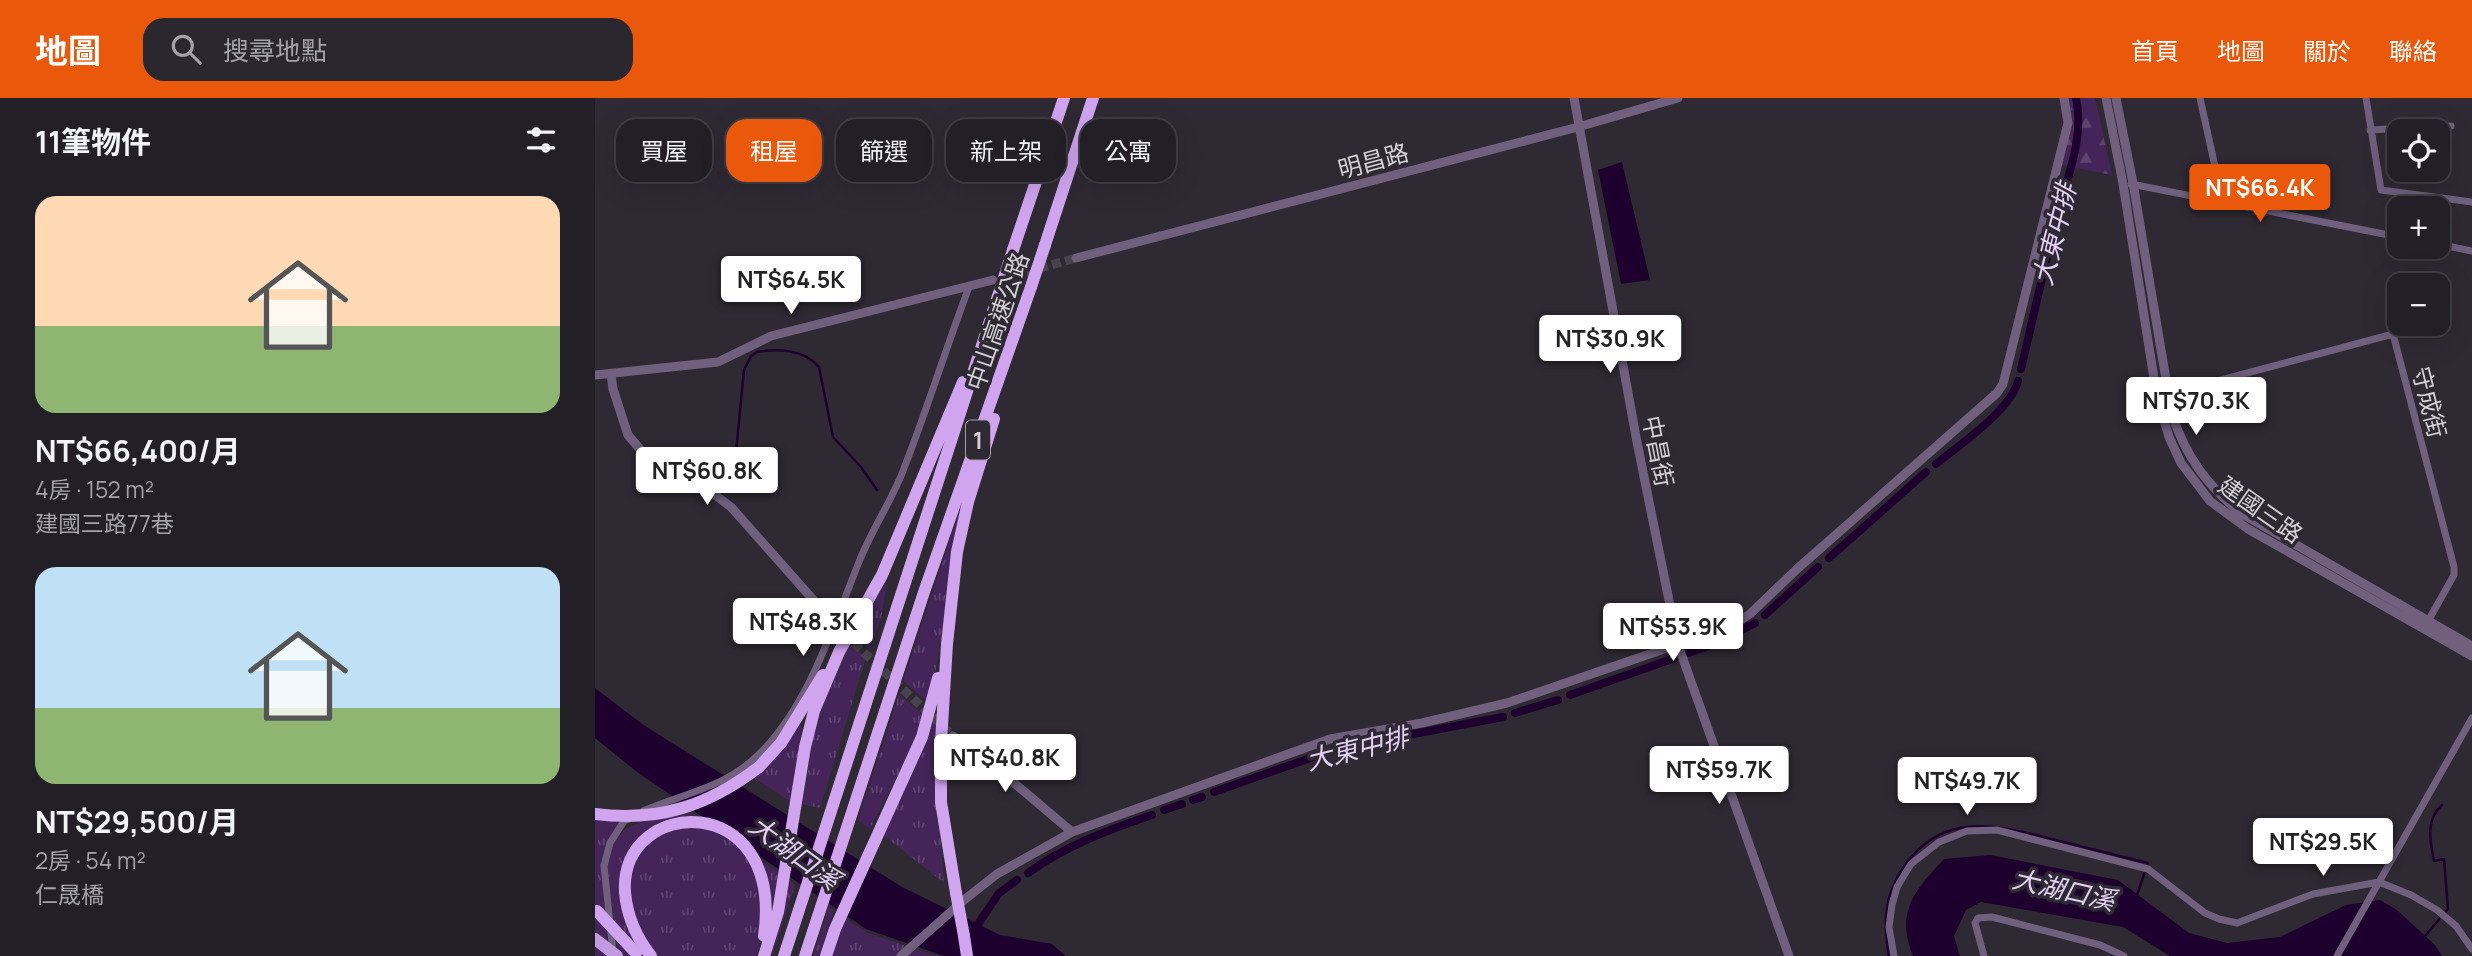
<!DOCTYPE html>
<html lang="zh-TW">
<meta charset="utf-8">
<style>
body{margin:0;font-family:Manrope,"Noto Sans TC",sans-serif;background:#2a272e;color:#f1f3f6;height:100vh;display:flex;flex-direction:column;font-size:26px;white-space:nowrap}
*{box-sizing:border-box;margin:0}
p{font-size:23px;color:#a2a2a7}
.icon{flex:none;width:38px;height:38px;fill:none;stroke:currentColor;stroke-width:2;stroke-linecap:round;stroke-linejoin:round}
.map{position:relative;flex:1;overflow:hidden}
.details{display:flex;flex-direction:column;background:#221f26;width:595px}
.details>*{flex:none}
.banner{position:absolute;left:21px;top:21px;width:665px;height:63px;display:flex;gap:14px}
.tools{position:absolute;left:1792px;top:21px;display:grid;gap:14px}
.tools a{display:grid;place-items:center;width:63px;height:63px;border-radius:14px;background:#221f26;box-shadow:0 7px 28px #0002,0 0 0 2px #3f3d43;font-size:35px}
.price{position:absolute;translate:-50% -60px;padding:0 16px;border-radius:7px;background:#fff;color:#222;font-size:23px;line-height:46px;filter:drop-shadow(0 2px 4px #0008)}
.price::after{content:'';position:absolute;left:50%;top:42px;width:21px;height:16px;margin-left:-10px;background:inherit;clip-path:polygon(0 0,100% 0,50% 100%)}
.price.selected{background:#ea580c;color:#fff}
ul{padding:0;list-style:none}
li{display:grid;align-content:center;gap:14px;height:371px;padding:0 35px}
li span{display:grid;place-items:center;height:217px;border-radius:21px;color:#555}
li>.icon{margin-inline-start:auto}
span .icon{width:126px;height:126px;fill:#fffc;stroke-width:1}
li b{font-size:30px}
h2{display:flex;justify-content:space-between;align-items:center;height:84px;padding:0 35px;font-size:30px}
.tag{padding:0 24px;border-radius:21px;background:#221f26;box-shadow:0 7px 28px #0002,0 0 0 2px #3f3d43;font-size:24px;line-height:63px}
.tag.selected{background:#ea580c;color:#fff}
header{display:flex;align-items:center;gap:42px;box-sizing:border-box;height:98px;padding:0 35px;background:#ea580c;color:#fff}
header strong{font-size:33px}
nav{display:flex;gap:38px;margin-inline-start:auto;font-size:24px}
.search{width:490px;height:63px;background:#2a272e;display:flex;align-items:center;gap:18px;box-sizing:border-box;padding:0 24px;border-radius:21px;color:#a2a2a7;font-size:26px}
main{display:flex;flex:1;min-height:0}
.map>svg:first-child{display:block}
</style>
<header>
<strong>地圖</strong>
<div class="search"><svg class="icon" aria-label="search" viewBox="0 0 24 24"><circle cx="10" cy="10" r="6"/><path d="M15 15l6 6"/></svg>搜尋地點</div>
<nav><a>首頁</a><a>地圖</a><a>關於</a><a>聯絡</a></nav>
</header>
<main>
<section class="details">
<h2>11筆物件<svg class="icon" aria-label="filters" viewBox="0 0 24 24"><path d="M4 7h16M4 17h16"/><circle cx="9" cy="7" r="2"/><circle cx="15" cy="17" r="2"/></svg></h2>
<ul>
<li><span style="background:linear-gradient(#ffd9b3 60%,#8fb573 0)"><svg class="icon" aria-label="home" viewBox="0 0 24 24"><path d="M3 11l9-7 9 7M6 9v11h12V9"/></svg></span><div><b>NT$66,400/月</b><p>4房 · 152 m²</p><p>建國三路77巷</p></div></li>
<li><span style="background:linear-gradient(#bfe0f5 65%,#8fb573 0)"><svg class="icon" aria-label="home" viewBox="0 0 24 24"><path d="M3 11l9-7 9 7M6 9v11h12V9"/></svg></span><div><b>NT$29,500/月</b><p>2房 · 54 m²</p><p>仁晟橋</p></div></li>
</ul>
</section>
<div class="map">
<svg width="1877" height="858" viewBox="0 0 1877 858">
<defs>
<pattern id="grass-tufts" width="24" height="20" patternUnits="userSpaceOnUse" patternTransform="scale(1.75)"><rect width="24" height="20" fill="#452559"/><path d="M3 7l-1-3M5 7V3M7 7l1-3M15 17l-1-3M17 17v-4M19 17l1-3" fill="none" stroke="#5f4470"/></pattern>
<pattern id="forest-firs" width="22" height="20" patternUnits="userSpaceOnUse" patternTransform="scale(1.75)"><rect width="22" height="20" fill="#452559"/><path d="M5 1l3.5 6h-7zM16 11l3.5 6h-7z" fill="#5f4470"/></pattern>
</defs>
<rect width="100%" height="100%" fill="#2e2932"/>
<path fill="url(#grass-tufts)" d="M370,396l-31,186 -6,22 -25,-21z
M292,483l-6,38 -11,30 -14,-15z
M255,546l16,13 -46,151 -18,-4 12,-72 14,-40z
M304,596l24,21 -6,23 -47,91 -12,-9z
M202,626l5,2 -10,76 -37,-23z
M337,626l4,2v65l8,92 -62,-49 44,-91z
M98,715l86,60 -8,35 -15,48h-138l-11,-91 6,-22 12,-13 13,-7z
M0,721l23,3c-23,52 -13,79 -9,134h-14z
M194,781l6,6 -23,71h-5z
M234,809l5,3 -15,46h-6z
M249,819l24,16 68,23h-108z"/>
<path fill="url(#forest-firs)" d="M1474,0h26l17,77 -50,-10 10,-45z"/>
<path fill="#1e002e" d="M1027,64l28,118 -29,4 -23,-114z
M0,590l47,36 260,163 98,48 52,9 14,12h-122l-78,-27 -229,-157 -42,-34z
M1395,757l128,25 71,53 38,10 53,-6 66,-32 34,-5 17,10 38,35 7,11h-272l-47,-29 -142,-25 -15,8 -12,26 6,20h-47c-18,-44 2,-66 31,-97z"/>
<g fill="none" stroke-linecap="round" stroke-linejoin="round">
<path stroke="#1e002e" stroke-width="2.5" d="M60,355c23,5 52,17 76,11l5,-12 8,-82 7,-14 6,-4c21,-4 48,-2 62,15l14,70 28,30 16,23
M1829,839l24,-28 -4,-50 -10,2c-4,-20 -9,-41 8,-56
M1294,858c-6,-32 -5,-60 14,-88 40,-60 98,-42 156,-27 30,7 59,15 89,22l-11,32"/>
<path stroke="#1e002e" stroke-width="8" d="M1426,271c12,-51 23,-101 36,-151 9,-40 28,-79 19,-120
M1341,366c23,-19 75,-54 82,-83
M1234,460l97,-86
M1170,517l53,-48
M1093,555l29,-10 38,-20
M975,597l105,-37
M920,615l43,-13
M619,694l125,-44 164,-31
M598,702l9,-3
M569,712l18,-6
M433,775c37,-27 80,-43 124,-58
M377,835l27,-40 18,-13"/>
<path stroke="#47424b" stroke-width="9" stroke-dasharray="9 4.5" stroke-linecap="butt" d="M405,181l76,-21
M249,536l109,102"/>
<path stroke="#705f7d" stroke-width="7" d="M1605,0l23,105
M1771,0l15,92 91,12
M1775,32l81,-4
M1536,86l268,53
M1843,146l34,7
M1562,299l236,-63 61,233v8l-27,48
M48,713c41,-18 79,-22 113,-54 52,-48 77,-131 103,-195 12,-31 32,-60 44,-91 24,-61 43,-123 66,-184
M18,854l-9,-86 6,-23 14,-22 5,-2
M1299,858l-5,-29 3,-22 5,-18 14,-23 28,-22 28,-11 30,-1 151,39 57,44 14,6 18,4 76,-29 66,-12 32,13 26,15 19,16 16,23
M1389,858l-9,-33 3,-5 14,-1 108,28 24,11
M1742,858l135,-238"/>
<path stroke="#705f7d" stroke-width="9" d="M979,0l63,344 41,203 111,311
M1511,0l17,86 34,213 12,40 12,26 29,38 38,28 224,127
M1521,0l17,85 39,232c15,43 33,67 67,97l233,134
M481,160l502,-131 100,-29
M16,276l2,15 15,46 17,20 57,30 29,22 109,123
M0,277l123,-13 53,-26 222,-56
M358,638l21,13 98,83
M306,858l63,-56 33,-26 75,-42 258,-93 92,-16 85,-20 224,-77 19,-12 47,-45 200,-176 6,-9 65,-261 -4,-25"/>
<path stroke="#d0a4ef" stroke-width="12" d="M450,147l48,-147
M418,152l51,-152
M164,669l22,-24 42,-68
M361,795l-15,-91v-60l6,-98 10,-92 11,-50 26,-83
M369,838l3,20
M56,858c-15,-19 -24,-39 -26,-64 -6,-96 160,-104 139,44
M169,858l14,-44 27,-165 9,-36 25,-59 43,-77 81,-193
M189,858l214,-660
M210,858l119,-364 107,-305
M231,858l9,-27 87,-192 16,-59"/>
<path stroke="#c29adf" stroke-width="12" d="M0,841l22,17"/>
<path stroke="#d0a4ef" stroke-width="12" d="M436,189l14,-42
M403,198l15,-46
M0,716c64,8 113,-8 164,-47
M361,795l8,43
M2,813l39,42"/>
</g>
<g text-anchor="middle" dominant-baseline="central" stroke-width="7" stroke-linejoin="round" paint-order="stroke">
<rect fill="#2e2932" stroke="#a29ea5" stroke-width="2" x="371" y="322.5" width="24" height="39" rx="5"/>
<g font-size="23" font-weight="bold" fill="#d3d0d6">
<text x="383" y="342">1</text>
</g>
<g font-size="24" fill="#d3d0d6" stroke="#2e2932">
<text transform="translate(778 62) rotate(-15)">明昌路</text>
<text transform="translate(402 223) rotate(-71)">中山高速公路</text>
<text transform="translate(1835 304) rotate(76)">守成街</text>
<text transform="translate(1064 353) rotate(79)">中昌街</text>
<text transform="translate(1666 411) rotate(35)">建國三路</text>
</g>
<g font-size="26" font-style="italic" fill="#e6d0f7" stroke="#2e2932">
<text transform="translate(1459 136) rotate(-76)">大東中排</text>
<text transform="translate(762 650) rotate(-14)">大東中排</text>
<text transform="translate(200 754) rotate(36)">大湖口溪</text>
<text transform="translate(1469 791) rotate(13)">大湖口溪</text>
</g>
</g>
</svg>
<div class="tools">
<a><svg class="icon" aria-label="locate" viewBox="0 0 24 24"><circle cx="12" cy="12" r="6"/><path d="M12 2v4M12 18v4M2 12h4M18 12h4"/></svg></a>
<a>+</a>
<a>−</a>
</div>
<b class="price selected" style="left:1665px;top:126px">NT$66.4K</b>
<b class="price" style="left:196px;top:218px">NT$64.5K</b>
<b class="price" style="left:1015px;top:277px">NT$30.9K</b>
<b class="price" style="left:1601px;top:339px">NT$70.3K</b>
<b class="price" style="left:112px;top:409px">NT$60.8K</b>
<b class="price" style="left:208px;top:560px">NT$48.3K</b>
<b class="price" style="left:1078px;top:565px">NT$53.9K</b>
<b class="price" style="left:410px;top:696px">NT$40.8K</b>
<b class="price" style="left:1124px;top:708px">NT$59.7K</b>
<b class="price" style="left:1372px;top:719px">NT$49.7K</b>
<b class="price" style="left:1728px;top:780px">NT$29.5K</b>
<div class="banner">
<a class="tag">買屋</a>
<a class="tag selected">租屋</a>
<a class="tag">篩選</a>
<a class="tag">新上架</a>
<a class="tag">公寓</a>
</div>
</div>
</main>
